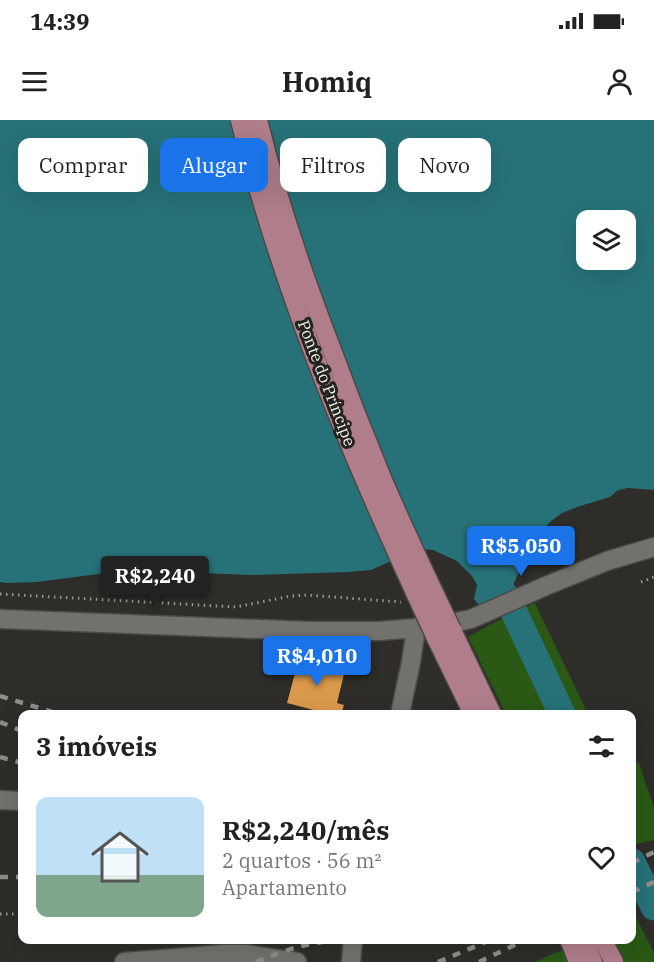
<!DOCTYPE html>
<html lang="pt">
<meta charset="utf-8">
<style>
body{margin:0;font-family:"IBM Plex Serif",serif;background:#f6f6f6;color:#222;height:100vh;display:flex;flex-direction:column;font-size:22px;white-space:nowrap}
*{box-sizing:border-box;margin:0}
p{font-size:20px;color:#767676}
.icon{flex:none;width:33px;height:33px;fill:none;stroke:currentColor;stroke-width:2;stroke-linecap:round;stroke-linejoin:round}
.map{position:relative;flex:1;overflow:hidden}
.details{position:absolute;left:18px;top:590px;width:618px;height:234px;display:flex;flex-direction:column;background:#fff;border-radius:12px;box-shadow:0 6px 24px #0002}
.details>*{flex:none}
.guide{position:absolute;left:18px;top:18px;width:618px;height:54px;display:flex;gap:12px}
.fabs{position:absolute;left:576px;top:90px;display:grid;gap:12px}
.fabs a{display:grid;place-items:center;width:60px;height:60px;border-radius:12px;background:#fff;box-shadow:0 6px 24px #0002;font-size:30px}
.price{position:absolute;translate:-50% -51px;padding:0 14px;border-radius:6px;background:#1a73e8;color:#fff;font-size:20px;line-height:39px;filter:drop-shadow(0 2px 3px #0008)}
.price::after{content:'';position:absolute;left:50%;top:36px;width:18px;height:14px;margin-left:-9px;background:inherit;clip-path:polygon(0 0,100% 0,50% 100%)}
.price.current{background:#222;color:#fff}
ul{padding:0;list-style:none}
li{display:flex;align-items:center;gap:18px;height:150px;padding:0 18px}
li span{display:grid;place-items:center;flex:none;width:168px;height:120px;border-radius:12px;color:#555}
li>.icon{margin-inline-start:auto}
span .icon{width:72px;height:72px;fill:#fffc;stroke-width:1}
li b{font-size:26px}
h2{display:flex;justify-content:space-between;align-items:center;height:72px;padding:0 18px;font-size:26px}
.chip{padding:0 21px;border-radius:12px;background:#fff;box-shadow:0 6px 24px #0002;font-size:21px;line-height:54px}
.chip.current{background:#1a73e8;color:#fff}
.status{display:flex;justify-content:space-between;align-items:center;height:42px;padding:0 30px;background:#fff;direction:ltr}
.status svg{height:16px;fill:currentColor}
header{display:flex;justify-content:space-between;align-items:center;height:78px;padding:0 18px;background:#fff;font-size:27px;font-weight:700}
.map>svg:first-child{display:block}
</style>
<div class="status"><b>14:39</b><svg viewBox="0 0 49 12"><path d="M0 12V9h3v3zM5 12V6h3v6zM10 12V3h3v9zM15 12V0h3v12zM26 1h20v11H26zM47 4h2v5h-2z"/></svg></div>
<header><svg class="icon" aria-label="menu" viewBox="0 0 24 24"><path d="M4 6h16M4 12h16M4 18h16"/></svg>Homiq<svg class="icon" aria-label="person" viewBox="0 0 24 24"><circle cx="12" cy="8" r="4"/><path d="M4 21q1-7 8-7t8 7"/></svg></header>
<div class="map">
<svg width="654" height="842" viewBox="0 0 654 842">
<rect width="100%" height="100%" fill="#2e2d29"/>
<path fill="#295915" d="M535,483l53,111h-82l-38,-77 33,-18z
M632,642l7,1 15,45v32l-22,5z
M636,797l18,36v9h-119l52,-23h45v-19z"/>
<path fill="#267278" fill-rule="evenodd" d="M0,0h654v370l-26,-2 -10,2 -8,7 -33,10 -15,6 -12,9 -20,25 -4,8 -1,9 -6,8 -5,11 -1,12 -31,13 -8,-9 3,-14 -5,-9 -15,-15 -24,-11 -12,-1 -10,3 -40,18 -22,2 -98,3 -122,-5 -92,12 -31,1 -6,-1zM586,100h40v40h-40z"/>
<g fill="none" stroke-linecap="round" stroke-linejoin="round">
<path stroke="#267278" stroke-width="27" d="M507,477l55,117
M632,742l22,45"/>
</g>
<path fill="#db994c" d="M299,538l46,12 -8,33 7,2 -3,9h-12l-42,-11z"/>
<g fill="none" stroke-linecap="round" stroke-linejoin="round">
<defs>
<path id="minor" d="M0,499l309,12h70l37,-3 21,-2 34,-7 77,-34 59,-24 47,-14
M400,594l11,-52 5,-34
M0,680l22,1
M124,842l101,-8h20l52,8
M351,842l2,-23"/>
<path id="major" d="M452,510l40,84
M436,518l37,76
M569,819l9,23
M582,819l11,23
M602,819l12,23"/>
</defs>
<use href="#minor" stroke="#4a4a47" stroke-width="21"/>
<use href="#major" stroke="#4a4a47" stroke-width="21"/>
<path stroke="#979793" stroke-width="3" stroke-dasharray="1.5 4.5" stroke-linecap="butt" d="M641,462l13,-5
M0,474l236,13 55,-11 16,-1 94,7
M0,794h22"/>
<use href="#minor" stroke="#73716d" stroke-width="18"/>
<use href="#major" stroke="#af7e8a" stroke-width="18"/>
<path stroke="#8e8d8a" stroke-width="4.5" stroke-dasharray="8 8" stroke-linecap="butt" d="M0,576l59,18
M0,602l22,9
M0,637l22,6
M632,743l22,-11
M0,757h22
M632,772l22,-10
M256,842c30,-13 58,-21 92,-23
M438,842l55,-23
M479,842l48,-23"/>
<defs>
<path id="major-bridge" d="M240,0c44,180 118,351 196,518
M258,0c19,78 45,155 74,230 15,41 31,82 48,123 22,53 47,105 72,157"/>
</defs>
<use href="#major-bridge" stroke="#4a4a47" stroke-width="21" stroke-linecap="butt"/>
<use href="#major-bridge" stroke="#af7e8a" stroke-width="18"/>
</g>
<g text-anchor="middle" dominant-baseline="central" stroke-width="6" stroke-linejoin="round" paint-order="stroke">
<g font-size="16" fill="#f0f0ed" stroke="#242320">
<text transform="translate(327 263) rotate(69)">Ponte do Príncipe</text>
</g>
</g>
</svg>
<div class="fabs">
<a><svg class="icon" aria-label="layers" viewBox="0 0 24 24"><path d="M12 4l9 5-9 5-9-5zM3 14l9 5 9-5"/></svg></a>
</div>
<b class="price" style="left:521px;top:457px">R$5,050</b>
<b class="price current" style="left:155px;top:487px">R$2,240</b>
<b class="price" style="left:317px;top:567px">R$4,010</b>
<div class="guide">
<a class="chip">Comprar</a>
<a class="chip current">Alugar</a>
<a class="chip">Filtros</a>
<a class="chip">Novo</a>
</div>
<section class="details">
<h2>3 imóveis<svg class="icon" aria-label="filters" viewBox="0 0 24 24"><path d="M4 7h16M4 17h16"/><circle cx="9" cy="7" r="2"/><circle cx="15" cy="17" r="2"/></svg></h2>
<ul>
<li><span style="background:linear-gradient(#bfe0f5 65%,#7fa58c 0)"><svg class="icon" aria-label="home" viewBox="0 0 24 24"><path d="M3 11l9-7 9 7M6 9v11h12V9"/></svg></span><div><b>R$2,240/mês</b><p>2 quartos · 56 m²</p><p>Apartamento</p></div><svg class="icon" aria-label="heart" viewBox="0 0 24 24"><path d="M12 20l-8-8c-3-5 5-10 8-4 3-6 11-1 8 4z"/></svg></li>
</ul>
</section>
</div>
